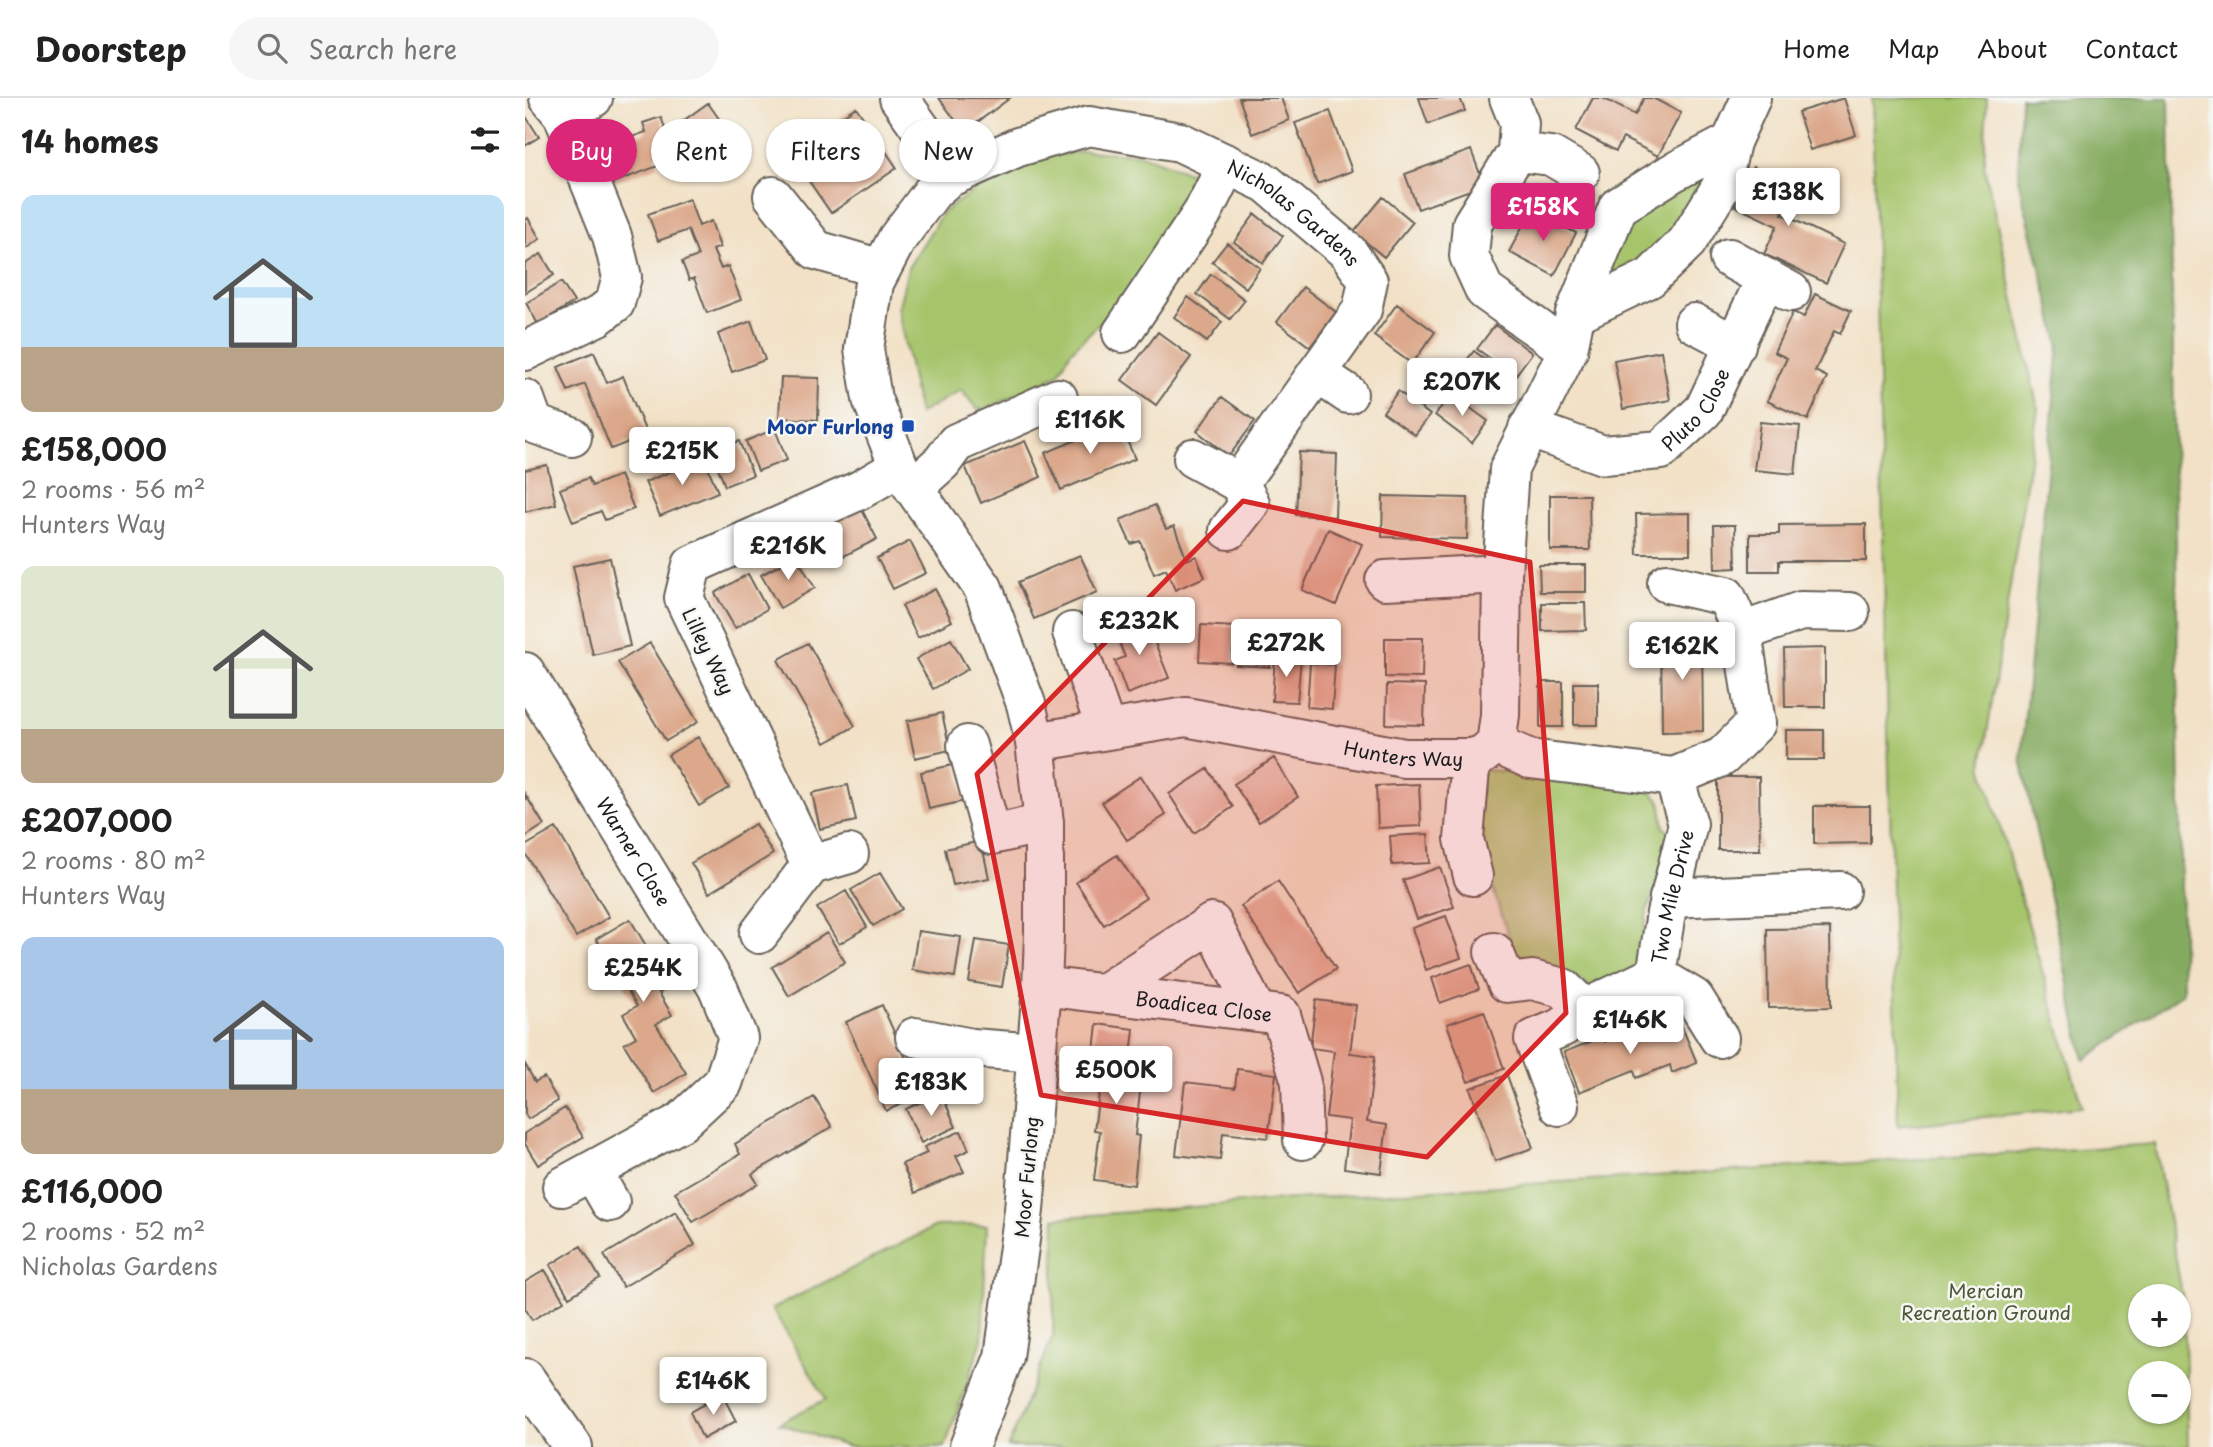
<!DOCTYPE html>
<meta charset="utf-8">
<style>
body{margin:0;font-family:"Playpen Sans",sans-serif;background:#f6f6f6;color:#222;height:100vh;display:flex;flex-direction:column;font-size:26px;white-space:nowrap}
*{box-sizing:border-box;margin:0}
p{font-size:23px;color:#767676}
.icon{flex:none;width:38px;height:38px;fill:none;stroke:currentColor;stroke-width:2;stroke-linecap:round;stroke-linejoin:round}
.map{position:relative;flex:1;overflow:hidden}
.panel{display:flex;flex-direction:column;background:#fff;width:525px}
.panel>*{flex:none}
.hud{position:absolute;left:21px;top:21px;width:665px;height:63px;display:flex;gap:14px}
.buttons{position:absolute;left:1603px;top:1186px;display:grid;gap:14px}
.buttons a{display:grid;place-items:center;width:63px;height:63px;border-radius:50%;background:#fff;box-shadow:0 2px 5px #0004;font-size:35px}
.price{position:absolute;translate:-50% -60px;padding:0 16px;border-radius:7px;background:#fff;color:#222;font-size:23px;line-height:46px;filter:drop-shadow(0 2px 4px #0008)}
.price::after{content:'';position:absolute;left:50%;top:42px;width:21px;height:16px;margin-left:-10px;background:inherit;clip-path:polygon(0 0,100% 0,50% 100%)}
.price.current{background:#db2777;color:#fff}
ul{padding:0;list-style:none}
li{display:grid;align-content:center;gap:14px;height:371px;padding:0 21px}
li span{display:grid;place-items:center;height:217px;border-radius:14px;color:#555}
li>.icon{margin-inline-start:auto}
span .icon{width:126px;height:126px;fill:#fffc;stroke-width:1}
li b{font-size:30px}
h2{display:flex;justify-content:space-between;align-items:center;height:84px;padding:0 21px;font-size:30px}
.tag{padding:0 24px;border-radius:32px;background:#fff;box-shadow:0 2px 5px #0004;font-size:24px;line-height:63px}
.tag.current{background:#db2777;color:#fff}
header{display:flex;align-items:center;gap:42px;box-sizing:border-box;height:98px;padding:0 35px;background:#fff;border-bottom:2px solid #e0e0e0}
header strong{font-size:33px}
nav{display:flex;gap:38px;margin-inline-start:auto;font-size:24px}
.search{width:490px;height:63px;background:#f6f6f6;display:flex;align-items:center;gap:18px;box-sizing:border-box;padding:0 24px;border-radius:38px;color:#767676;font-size:26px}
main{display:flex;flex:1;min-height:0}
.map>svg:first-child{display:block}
</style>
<header>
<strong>Doorstep</strong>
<div class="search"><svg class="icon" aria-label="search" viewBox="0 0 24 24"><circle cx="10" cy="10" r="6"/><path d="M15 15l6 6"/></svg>Search here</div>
<nav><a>Home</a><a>Map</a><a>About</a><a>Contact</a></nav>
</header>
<main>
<section class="panel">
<h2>14 homes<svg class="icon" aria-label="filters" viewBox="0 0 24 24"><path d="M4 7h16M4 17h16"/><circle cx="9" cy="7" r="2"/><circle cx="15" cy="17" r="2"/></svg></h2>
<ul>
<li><span style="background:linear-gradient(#bfe0f5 70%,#b9a48a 0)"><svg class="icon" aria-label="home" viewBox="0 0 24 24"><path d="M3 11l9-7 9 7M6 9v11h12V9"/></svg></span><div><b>£158,000</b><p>2 rooms · 56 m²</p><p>Hunters Way</p></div></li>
<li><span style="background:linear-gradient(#dfe7d0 75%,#b9a48a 0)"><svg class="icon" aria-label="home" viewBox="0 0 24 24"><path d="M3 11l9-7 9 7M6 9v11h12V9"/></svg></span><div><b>£207,000</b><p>2 rooms · 80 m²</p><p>Hunters Way</p></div></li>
<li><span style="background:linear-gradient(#a9c7e8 70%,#b9a48a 0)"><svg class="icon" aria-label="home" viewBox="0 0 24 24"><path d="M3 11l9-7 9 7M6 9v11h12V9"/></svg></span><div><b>£116,000</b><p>2 rooms · 52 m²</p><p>Nicholas Gardens</p></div></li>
</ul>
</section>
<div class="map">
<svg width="1688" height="1349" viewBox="0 0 1688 1349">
<rect width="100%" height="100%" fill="#f6f6f2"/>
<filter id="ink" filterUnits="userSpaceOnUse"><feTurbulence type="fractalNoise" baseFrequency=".0143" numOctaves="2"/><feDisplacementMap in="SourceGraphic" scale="14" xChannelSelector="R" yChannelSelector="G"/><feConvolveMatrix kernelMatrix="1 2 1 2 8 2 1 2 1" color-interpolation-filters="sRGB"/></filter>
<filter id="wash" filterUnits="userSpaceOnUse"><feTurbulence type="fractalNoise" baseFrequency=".00686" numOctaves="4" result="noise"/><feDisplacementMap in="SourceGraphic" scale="28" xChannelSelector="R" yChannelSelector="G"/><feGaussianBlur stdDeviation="1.57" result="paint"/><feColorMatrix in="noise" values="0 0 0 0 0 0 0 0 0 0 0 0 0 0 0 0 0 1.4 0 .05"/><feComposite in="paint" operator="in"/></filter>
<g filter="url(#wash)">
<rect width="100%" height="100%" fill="#f2e1c6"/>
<path fill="#a6c46b" stroke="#617044" stroke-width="2" fill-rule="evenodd" d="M1347,0h115l-3,67 54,244 -56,356 100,342 -184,19z
M558,53l56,3 61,23 -50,97 -79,77 -13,24 -73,35 -8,-1 -16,-19 -42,24 -21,-104 10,-42 35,-56 48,-33 40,-20z
M1180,74l-10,32 -50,65 -43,13 24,-52 25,-28z
M957,672l75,3 91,16 12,11 4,28 5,3 -8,43 -14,36 -7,51 -8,9 -41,20c-12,-22 -59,-20 -76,-35l-38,-113z
M1630,1046l29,161 4,142h-1180l45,-111 2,-118 225,-18zM1615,1199h39v38h-39zM1615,1276h39v38h-39z
M462,1127l-5,115 -37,107h-97l-69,-24 47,-24 -54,-90 164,-83z"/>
<path fill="#84aa5f" stroke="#50633e" stroke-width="2" d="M1496,0h148l14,895 -99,67 -63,-301 38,-416 -41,-164z"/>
<g id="blocks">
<path fill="#dca88b" d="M414,0h71l-46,34z
M714,0h42l8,22 -37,14z
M894,0h41l5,13 -37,13z
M1068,0h10l32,17 9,-17h9l28,15 -23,43 -35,-18 -7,13 -40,-21z
M1319,0l12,37 -46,15 -12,-38z
M183,5l21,30 -32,23 -21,-30z
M331,9l41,61 -66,45 -42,-61z
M805,13l22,60 -35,13 -22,-61z
M0,17l14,22 -14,9z
M136,19l12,33 -18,6 3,10 -48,18 -17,-46 24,-8 4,11 25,-9 -3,-9z
M946,52l13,35 -66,24 -13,-35z
M1228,69l42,20 -13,27 62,30 -18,39 -62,-29 13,-28 -42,-20z
M858,99l30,25 -29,35 -30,-25z
M164,101l10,27 12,-5 9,26 -7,3 8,19 7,-3 13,34 -34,13 -13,-35 -5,2 -7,-18 16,-6 -10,-26 -30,11 -10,-27z
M1006,112l45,23 -22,43 -45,-24z
M730,116l28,22 -20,27 -29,-21z
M3,120l12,21 -15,10v-29z
M702,145l33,25 -14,20 -34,-26z
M16,156l13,21 -29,18v-29z
M686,176l34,26 -15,19 -33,-25z
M36,184l13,20 -36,22 -12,-21z
M778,189l33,25 -26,35 -33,-25z
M1290,196l36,17 -11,23 -6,-3 -19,40 12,6 -19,43 -41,-19 20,-43 -13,-6 19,-40 11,5z
M663,199l34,25 -15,20 -33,-25z
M872,206l38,28 -23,32 -38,-28z
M226,223l14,39 -33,12 -14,-38z
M970,227l37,28 -17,23 -38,-27z
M633,234l33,25 -35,48 -34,-25z
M949,253l37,27 -17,24 -38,-28z
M1136,253l9,49 -47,9 -9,-49z
M69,254l13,31 16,-7 24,59 -36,14 -26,-65 -17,7 -10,-24z
M256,279l38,1 -1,42 -39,-2z
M873,293l32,24 -15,20 -32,-23z
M926,296l37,27 -16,22 -37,-28z
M697,299l33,24 -26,35 -32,-25z
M594,324l16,37 -74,31 -16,-37z
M1235,324l40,4 -5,48 -41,-4z
M250,331l12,31 -29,11 -12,-30z
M214,343l14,34 -28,11 -13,-34z
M500,343l16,36 -60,26 -16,-37z
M774,354l38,2 -2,63 -39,-2z
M179,360l14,34 -58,24 -15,-34z
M22,367l9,39 -31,8v-42z
M95,377l14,34 -29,11 -4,-9 -28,11 -13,-33 28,-11 4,8z
M1025,397h39l1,55h-40z
M858,398l85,2 -1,41 -85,-2z
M630,407l11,24 8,-3 13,34 9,-4 9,21 -30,13 -9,-21 -12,5 -14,-33 -9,3 -11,-24z
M336,410l16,31 -33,17 -16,-31z
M1165,415v41h-53l-1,-40z
M1341,426v37h-87v10h-29v-37h29v-9z
M1189,427h21l1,43 -21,1z
M803,431l34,15 -26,61 -34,-15z
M385,443l16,32 -33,16 -16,-31z
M555,457l17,37 -63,27 -16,-37z
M271,458l19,32 -35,20 -19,-33z
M85,460l20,88 -37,9 -20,-89z
M1014,467h47v27h-46z
M223,476l19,35 -32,19 -20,-35z
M410,491l17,32 -34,17 -16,-32z
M1017,505h43l1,27 -44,1z
M620,520l24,60 -42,16 -12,-33 10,-4 -11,-27z
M676,527l33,2 -2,36 -33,-2z
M714,531l33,2 -2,36 -34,-2z
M1177,534l1,99 -41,1 -1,-99z
M860,540h38l-1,40 -37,-1z
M426,541l17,30 -35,20 -17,-30z
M125,545l48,79 -32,19 -48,-79z
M283,545l47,83 -30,17 -47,-83z
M1300,550v59h-40l-1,-58z
M750,559l26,1 -4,44 -25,-1z
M785,565l25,2 -3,44 -25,-2z
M1015,584h23v45h-23z
M1049,585h24v42h-24z
M862,586l38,1 -1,40 -38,-1z
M417,615l8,37 -35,8 -8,-37z
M1261,632h38v30h-38z
M173,639l31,51 -30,18 -31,-51z
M749,660l24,39 -39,25 -25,-38z
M432,666l8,37 -36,8 -8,-37z
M683,671l25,38 -39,26 -25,-39z
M616,678l25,39 -39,25 -25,-38z
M1193,679h41l1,73h-42z
M894,686l2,42 -43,2 -2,-42z
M323,687l8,36 -36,8 -8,-36z
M0,696l19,31 -19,12z
M1289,708h56v37l-56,1z
M230,726l18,30 -64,39 -18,-30z
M31,730l53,89 -33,20 -51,-84v-7z
M903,736l2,29 -38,2 -2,-29z
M456,743l8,37 -36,7 -8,-36z
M592,757l29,43 -42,27 -28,-43z
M915,769l14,40 -37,12 -14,-39z
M355,775l22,36 -29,17 -22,-36z
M753,783l58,88 -37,24 -58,-87z
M321,793l21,36 -28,17 -22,-36z
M921,818l15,42 -35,12 -14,-42z
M105,821l40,67 -11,7 13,22 -16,9 30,49 -32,20 -30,-49 12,-7 -13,-23 14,-8 -41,-67z
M1305,830l1,79 -63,1 -1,-79z
M393,833l43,6 -6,40 -43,-7z
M302,835l18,29 -56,34 -17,-29z
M451,842l33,5 -7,42 -33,-5z
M946,866l8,25 -39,14 -8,-25z
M791,902l40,5 -6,48 25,3 -8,66 20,3 -6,48 -37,-5 6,-48 -24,-3 8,-66 -24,-3z
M357,907l40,90 -36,16 -40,-89z
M959,913l20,58 -36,13 -21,-58z
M1155,924l17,41 -25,10 -2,-8 -34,13 -2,-8 -55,22 -15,-40 39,-15 2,5 39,-15 3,8z
M572,926l37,5 -6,53 13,2 -6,51 4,1 -5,49 -40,-5 6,-49 -6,-1 7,-51 -10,-2z
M0,966l10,18 9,-5 14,24 -30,18 -3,-5z
M712,971l39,5 -8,64 -45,-5 -3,27 -44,-5 9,-73 50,6z
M982,977l26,73 -38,13 -25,-73z
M416,995l15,34 -35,16 -15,-34z
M289,999l18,30 -80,47 6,10 -65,38 -18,-30 65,-38 -5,-10z
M40,1010l18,29 -45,28 -13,-21v-11z
M436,1033l8,19 -13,6 8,16 -49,21 -13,-29 25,-11 -3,-6z
M151,1114l19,33 -72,42 -19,-32z
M56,1148l19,32 -31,19 -19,-32z
M20,1172l19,31 -32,19 -7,-12v-26z
M197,1296l14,27 -33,18 -13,-27z"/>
</g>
</g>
<g filter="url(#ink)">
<use href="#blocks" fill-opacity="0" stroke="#676158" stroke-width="2"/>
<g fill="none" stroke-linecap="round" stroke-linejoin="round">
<defs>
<g id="minor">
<path d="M374,0l42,59 7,21 -15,13 -36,48 -23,44 -10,66 8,50 27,68 84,121 43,116 9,38 9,81v112l-2,51 -18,224 -20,147 -35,90"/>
<path d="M984,0l10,25 -2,29 -45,72 -3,32 16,35 83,59"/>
<path d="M38,17l30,-17"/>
<path d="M992,54l34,4 29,17"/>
<path id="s1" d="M423,80l70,-31 71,-21 91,16 86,41 82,69 20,29 -6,29 -123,173"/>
<path d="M248,98l43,54 65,19"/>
<path d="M1204,160l62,34"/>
<path d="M1050,216l75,-36 37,-36 34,-55 10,-45 20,-44"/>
<path d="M1169,225l42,22"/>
<path d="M597,235l81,-121 24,-48"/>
<path d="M0,253l73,-35 17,-13 7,-26 -10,-41 -49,-121 -14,-17"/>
<path d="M792,275l31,21"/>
<path d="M0,301l9,25 38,13"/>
<path id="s2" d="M1003,330l75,27 58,-5 43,-40 62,-132"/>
<path d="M668,360l46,25 11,20 -21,27"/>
<path d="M389,389l28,-25 14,-19 102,-45"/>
<path d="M860,482l117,-6"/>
<path d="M547,534l34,97"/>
<path d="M1217,534l59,-21 49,1"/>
<path id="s3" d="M0,574l194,318 19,48 -15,45 -42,39 -119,65"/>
<path id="s4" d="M510,644l151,-25 218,41h67l11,-3 14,-11 4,-29 2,-141 7,-105 59,-119 7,-36 43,-107 54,-34 59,-31"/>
<path d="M971,646l34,15 144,18 48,-20 34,-34 -14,-91 -16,-36 -59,-13"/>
<path d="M442,647l25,90 52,-12"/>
<path d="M946,660l-7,81 9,37"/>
<path d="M286,767l-127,-267 8,-33 168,-75 39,-23"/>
<path d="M1144,800l171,-7"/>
<path d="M234,836l52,-69 38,-11"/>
<path d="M969,854l13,31 25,-3 31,8 22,21"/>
<path d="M1131,877l38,23 25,40"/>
<path id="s5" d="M517,888l239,29 20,67 2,58"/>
<path d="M579,895l108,-70 44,88"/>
<path d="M390,939l57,11 65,5"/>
<path id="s6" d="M1034,1008l-25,-67 29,-12 22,-18 71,-34 10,-62 22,-89 -14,-47"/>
<path d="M67,1073l18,31"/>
<path d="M0,1280l48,69"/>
</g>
</defs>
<use href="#minor" stroke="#676158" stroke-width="42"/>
<use href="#minor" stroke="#fff" stroke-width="38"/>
</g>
</g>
<path fill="#d62828" fill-opacity="0.2" stroke="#d62828" stroke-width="5" stroke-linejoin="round" d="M718,403l287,61 36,451 -139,144 -386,-62 -64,-321z"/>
<rect fill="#1a4fb4" stroke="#f6f6f2" stroke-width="2.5" x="376" y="321" width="14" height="14" rx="3.5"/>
<g text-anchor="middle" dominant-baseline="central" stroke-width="5" stroke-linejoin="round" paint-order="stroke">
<g font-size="19" fill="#1c1c1c" stroke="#f6f6f2">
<text stroke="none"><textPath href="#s1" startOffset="378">Nicholas Gardens</textPath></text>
<text stroke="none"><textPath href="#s2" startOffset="192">Pluto Close</textPath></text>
<text transform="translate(184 553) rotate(64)">Lilley Way</text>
<text stroke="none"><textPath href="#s4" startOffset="374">Hunters Way</textPath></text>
<text stroke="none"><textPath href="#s3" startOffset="210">Warner Close</textPath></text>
<text stroke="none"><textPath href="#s6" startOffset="290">Two Mile Drive</textPath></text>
<text stroke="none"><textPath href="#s5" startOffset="163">Boadicea Close</textPath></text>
<text transform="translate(501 1079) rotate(-85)">Moor Furlong</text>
</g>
<g font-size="19" font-weight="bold" fill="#164399" stroke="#f6f6f2" text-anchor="end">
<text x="369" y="328">Moor Furlong</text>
</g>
<g font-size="19" fill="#4c5738" stroke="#f6f6f2">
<text x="1461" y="1192">Mercian<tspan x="1461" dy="22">Recreation Ground</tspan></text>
</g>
</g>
</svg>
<div class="buttons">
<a>+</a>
<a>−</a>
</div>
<b class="price" style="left:1263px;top:130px">£138K</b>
<b class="price current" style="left:1018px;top:145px">£158K</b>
<b class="price" style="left:937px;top:320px">£207K</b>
<b class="price" style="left:565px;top:358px">£116K</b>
<b class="price" style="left:157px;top:389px">£215K</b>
<b class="price" style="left:263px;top:484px">£216K</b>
<b class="price" style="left:614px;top:559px">£232K</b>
<b class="price" style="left:761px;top:581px">£272K</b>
<b class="price" style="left:1157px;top:584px">£162K</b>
<b class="price" style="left:118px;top:906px">£254K</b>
<b class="price" style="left:1105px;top:958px">£146K</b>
<b class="price" style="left:591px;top:1008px">£500K</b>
<b class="price" style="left:406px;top:1020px">£183K</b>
<b class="price" style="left:188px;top:1319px">£146K</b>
<div class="hud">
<a class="tag current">Buy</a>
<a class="tag">Rent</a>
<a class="tag">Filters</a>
<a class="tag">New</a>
</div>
</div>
</main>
